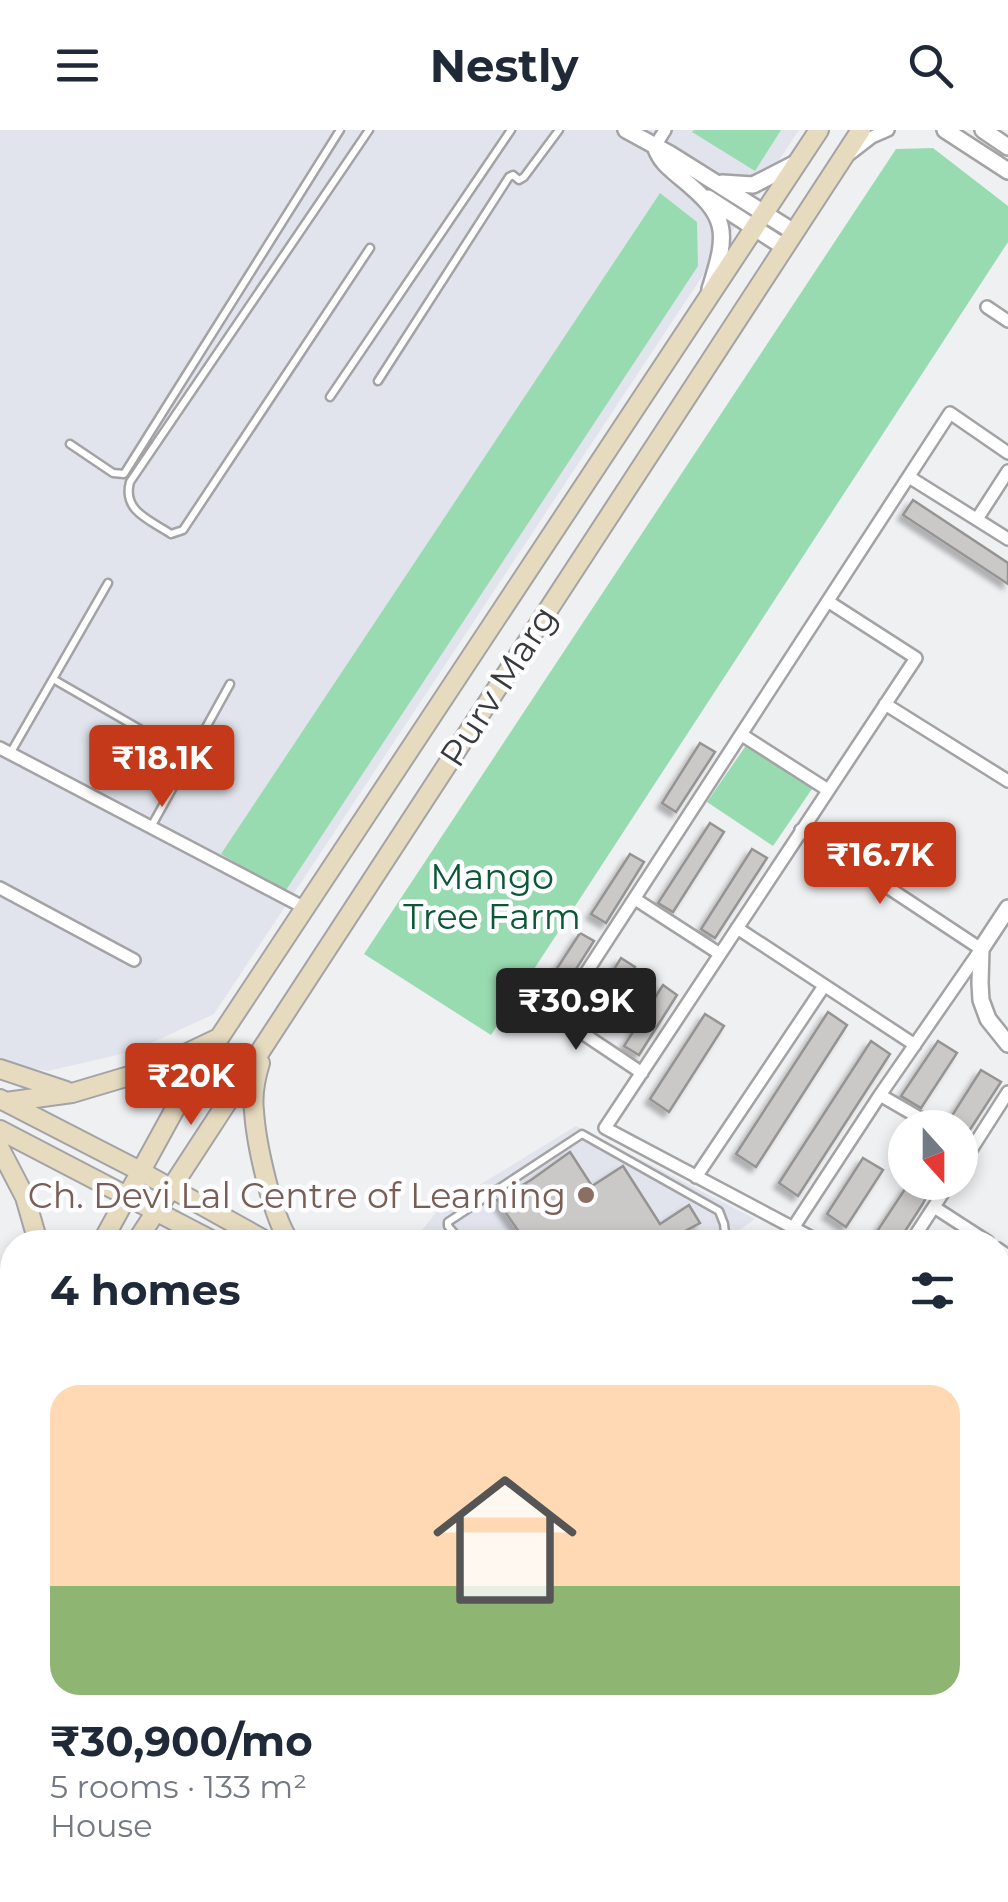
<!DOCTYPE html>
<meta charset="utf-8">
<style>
body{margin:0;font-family:Montserrat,sans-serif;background:#f2f2f3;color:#1f2937;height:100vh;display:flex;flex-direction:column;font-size:38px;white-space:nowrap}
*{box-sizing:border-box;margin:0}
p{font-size:32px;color:#747a83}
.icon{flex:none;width:55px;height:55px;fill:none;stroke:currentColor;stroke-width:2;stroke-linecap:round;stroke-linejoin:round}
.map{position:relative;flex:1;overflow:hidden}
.side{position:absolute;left:0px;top:1100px;width:1010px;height:672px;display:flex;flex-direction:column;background:#fff;border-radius:40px 40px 0 0;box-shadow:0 5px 15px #0003}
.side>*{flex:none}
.needle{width:65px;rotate:159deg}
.fabs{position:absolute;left:888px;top:980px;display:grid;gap:20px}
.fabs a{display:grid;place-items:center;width:90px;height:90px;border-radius:50%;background:#fff;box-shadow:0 5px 15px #0003;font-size:50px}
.price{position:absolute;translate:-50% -85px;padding:0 22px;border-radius:10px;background:#c33919;color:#fff;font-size:32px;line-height:65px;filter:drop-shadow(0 2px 5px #0008)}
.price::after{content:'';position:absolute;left:50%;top:60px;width:30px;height:22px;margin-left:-15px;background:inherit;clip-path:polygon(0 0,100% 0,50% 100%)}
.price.current{background:#222;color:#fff}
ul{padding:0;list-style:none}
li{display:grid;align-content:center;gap:20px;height:530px;padding:0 50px}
li span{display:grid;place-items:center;height:310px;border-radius:30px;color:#555}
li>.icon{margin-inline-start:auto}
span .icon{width:180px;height:180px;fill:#fffc;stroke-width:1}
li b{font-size:42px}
h2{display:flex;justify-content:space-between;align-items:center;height:120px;padding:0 50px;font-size:42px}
header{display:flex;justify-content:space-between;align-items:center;height:130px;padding:0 50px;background:#fff;font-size:45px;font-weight:700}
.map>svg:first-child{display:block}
</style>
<header><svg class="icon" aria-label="menu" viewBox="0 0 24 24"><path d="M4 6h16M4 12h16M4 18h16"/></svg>Nestly<svg class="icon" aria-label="search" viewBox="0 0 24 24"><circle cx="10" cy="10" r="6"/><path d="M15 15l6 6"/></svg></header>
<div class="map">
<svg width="1008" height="1772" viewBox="0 0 1008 1772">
<defs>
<filter id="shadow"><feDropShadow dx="-5" dy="5" stdDeviation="2.5" flood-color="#0004"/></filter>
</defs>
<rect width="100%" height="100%" fill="#eff0f2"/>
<path fill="#e1e4ec" d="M0,0h799l-585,884 -80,37 -86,20 -48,-8z
M576,996l100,52 79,41 -21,15 5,8h-326l24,-31z"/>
<path fill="#99dbb1" d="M694,0h87l-26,41 -63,-39z
M933,18l75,58v36l-517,793 -127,-81 532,-805z
M660,63l37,29 1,44 -414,627 -63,-39z
M747,614l65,45 -39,57 -66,-44z
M998,1225l10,5v90l-10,19z"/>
<path fill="#cbc9c8" stroke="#969493" stroke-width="2.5" filter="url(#shadow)" d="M913,370l95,63v21l-105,-69z
M700,613l15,9 -39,60 -14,-9z
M710,693l14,9 -51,80 -15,-9z
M752,719l15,9 -52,80 -14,-9z
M630,724l14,8 -38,61 -15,-9z
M580,803l14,8 -39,61 -14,-9z
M621,828l14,9 -38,61 -14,-9z
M663,855l14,10 -38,60 -15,-9z
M828,882l19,13 -91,142 -20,-13z
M705,884l19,12 -55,86 -19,-13z
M871,911l19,13 -92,142 -19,-13z
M938,911l19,12 -36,55 -20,-12z
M981,940l20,12 -41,63v-17h-14v-3z
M570,1022l22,34 31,-20 37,58 29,-19 11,18 -28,15 3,4h-149l-29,-42 34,-20z
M863,1028l20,12 -37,57 -19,-13z
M907,1056l19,12 -4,7 -24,37h-28z
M998,1684l10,6v40l-10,-6z
M834,1760h40l-6,12h-40z"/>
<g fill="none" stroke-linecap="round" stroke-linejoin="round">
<defs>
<path id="service" d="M369,0l-239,352c-8,29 20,38 41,52l12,-4 187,-282
M378,251l131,-204 4,-2 6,5 5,-3 35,-47
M330,267l181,-267
M70,314l43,29 11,1 216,-344
M53,549l137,79
M11,622l97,-169
M151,697l79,-143
M462,1112l-14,-16v-4l134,-88 137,77 5,13 2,18"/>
<path id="minor" d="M655,16l10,-16
M850,24l22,-17 16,-7
M987,177l21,14
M909,347l99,62
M977,389l31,-48
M885,574l123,77
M742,605l86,55
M0,618l305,160
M0,758l134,72
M635,769l85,55
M737,798l178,117
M533,870l109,73
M558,886l392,-603 58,40
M880,965l57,33
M960,1037l48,-75
M696,1047l128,-191
M934,1077l54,35
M793,1098l87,-133 101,-146 -180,-119
M820,1112l-215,-114 311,-470 -87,-56
M911,1112l39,-60
M998,1119l10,7
M998,1161l10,-16
M998,1207l10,6
M0,1532l12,7
M998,1563l10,5
M998,1655l10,6
M0,1671l12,-22
M376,1760v12
M970,1760l23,12
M784,1772l6,-12
M909,1772l7,-12"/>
<path id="tertiary" d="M626,0l44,24 124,78
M945,0l63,41
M983,0l25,17
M655,16c5,15 13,21 25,31 48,39 49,53 30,112
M722,53l31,2 45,-23
M708,68l76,49
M1008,778l-27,41 -1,34 1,17 7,19 20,25
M998,1357l10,-21
M998,1464l10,6
M0,1756l30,16"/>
<path id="secondary" d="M260,933c-5,16 -8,31 -6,48 2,32 18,106 36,131
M0,939l66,22
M0,969l140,72 128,71
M6,972l66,-9 84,-25 63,-30
M0,1000l215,112
M0,1019l25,48 13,45
M102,1112l86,-157 631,-955
M136,1112l725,-1112
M0,1319l12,-25
M0,1351l12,-23
M998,1504l10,6
M998,1528l10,5"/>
</defs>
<use href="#service" stroke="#a3a3a5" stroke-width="11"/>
<use href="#minor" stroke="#a3a3a5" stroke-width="16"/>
<use href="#tertiary" stroke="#a3a3a5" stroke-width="20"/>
<use href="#secondary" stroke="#a3a3a5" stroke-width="22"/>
<use href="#service" stroke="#fff" stroke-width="6"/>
<use href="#minor" stroke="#fff" stroke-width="11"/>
<use href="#tertiary" stroke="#fff" stroke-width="15"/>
<use href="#secondary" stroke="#e6dbbf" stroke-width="18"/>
</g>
<circle fill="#8d6e63" stroke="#fdfdff" stroke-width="4" cx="586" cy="1065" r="10"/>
<g text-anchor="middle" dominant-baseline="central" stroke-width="9" stroke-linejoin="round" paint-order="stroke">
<g font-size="35" fill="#393a3a" stroke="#fdfdff">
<text transform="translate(498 556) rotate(-57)">Purv Marg</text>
</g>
<g font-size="35" fill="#0b5834" stroke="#fdfdff">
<text x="492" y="746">Mango<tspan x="492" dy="40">Tree Farm</tspan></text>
</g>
<g font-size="35" fill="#785e54" stroke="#fdfdff" text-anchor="end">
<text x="566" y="1065">Ch. Devi Lal Centre of Learning</text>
</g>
</g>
</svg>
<div class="fabs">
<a><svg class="needle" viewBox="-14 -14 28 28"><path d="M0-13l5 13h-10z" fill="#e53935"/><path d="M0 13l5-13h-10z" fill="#747a83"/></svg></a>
</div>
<b class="price" style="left:162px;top:680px">₹18.1K</b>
<b class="price" style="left:880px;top:777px">₹16.7K</b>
<b class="price current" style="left:576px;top:923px">₹30.9K</b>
<b class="price" style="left:191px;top:998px">₹20K</b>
<section class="side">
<h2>4 homes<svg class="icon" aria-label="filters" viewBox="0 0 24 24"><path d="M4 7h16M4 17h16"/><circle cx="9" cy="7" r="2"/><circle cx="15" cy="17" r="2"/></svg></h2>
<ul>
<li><span style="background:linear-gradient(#ffd9b3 65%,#8fb573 0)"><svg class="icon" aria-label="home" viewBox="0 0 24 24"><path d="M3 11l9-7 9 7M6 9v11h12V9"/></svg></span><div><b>₹30,900/mo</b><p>5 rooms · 133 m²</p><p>House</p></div></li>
</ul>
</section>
</div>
